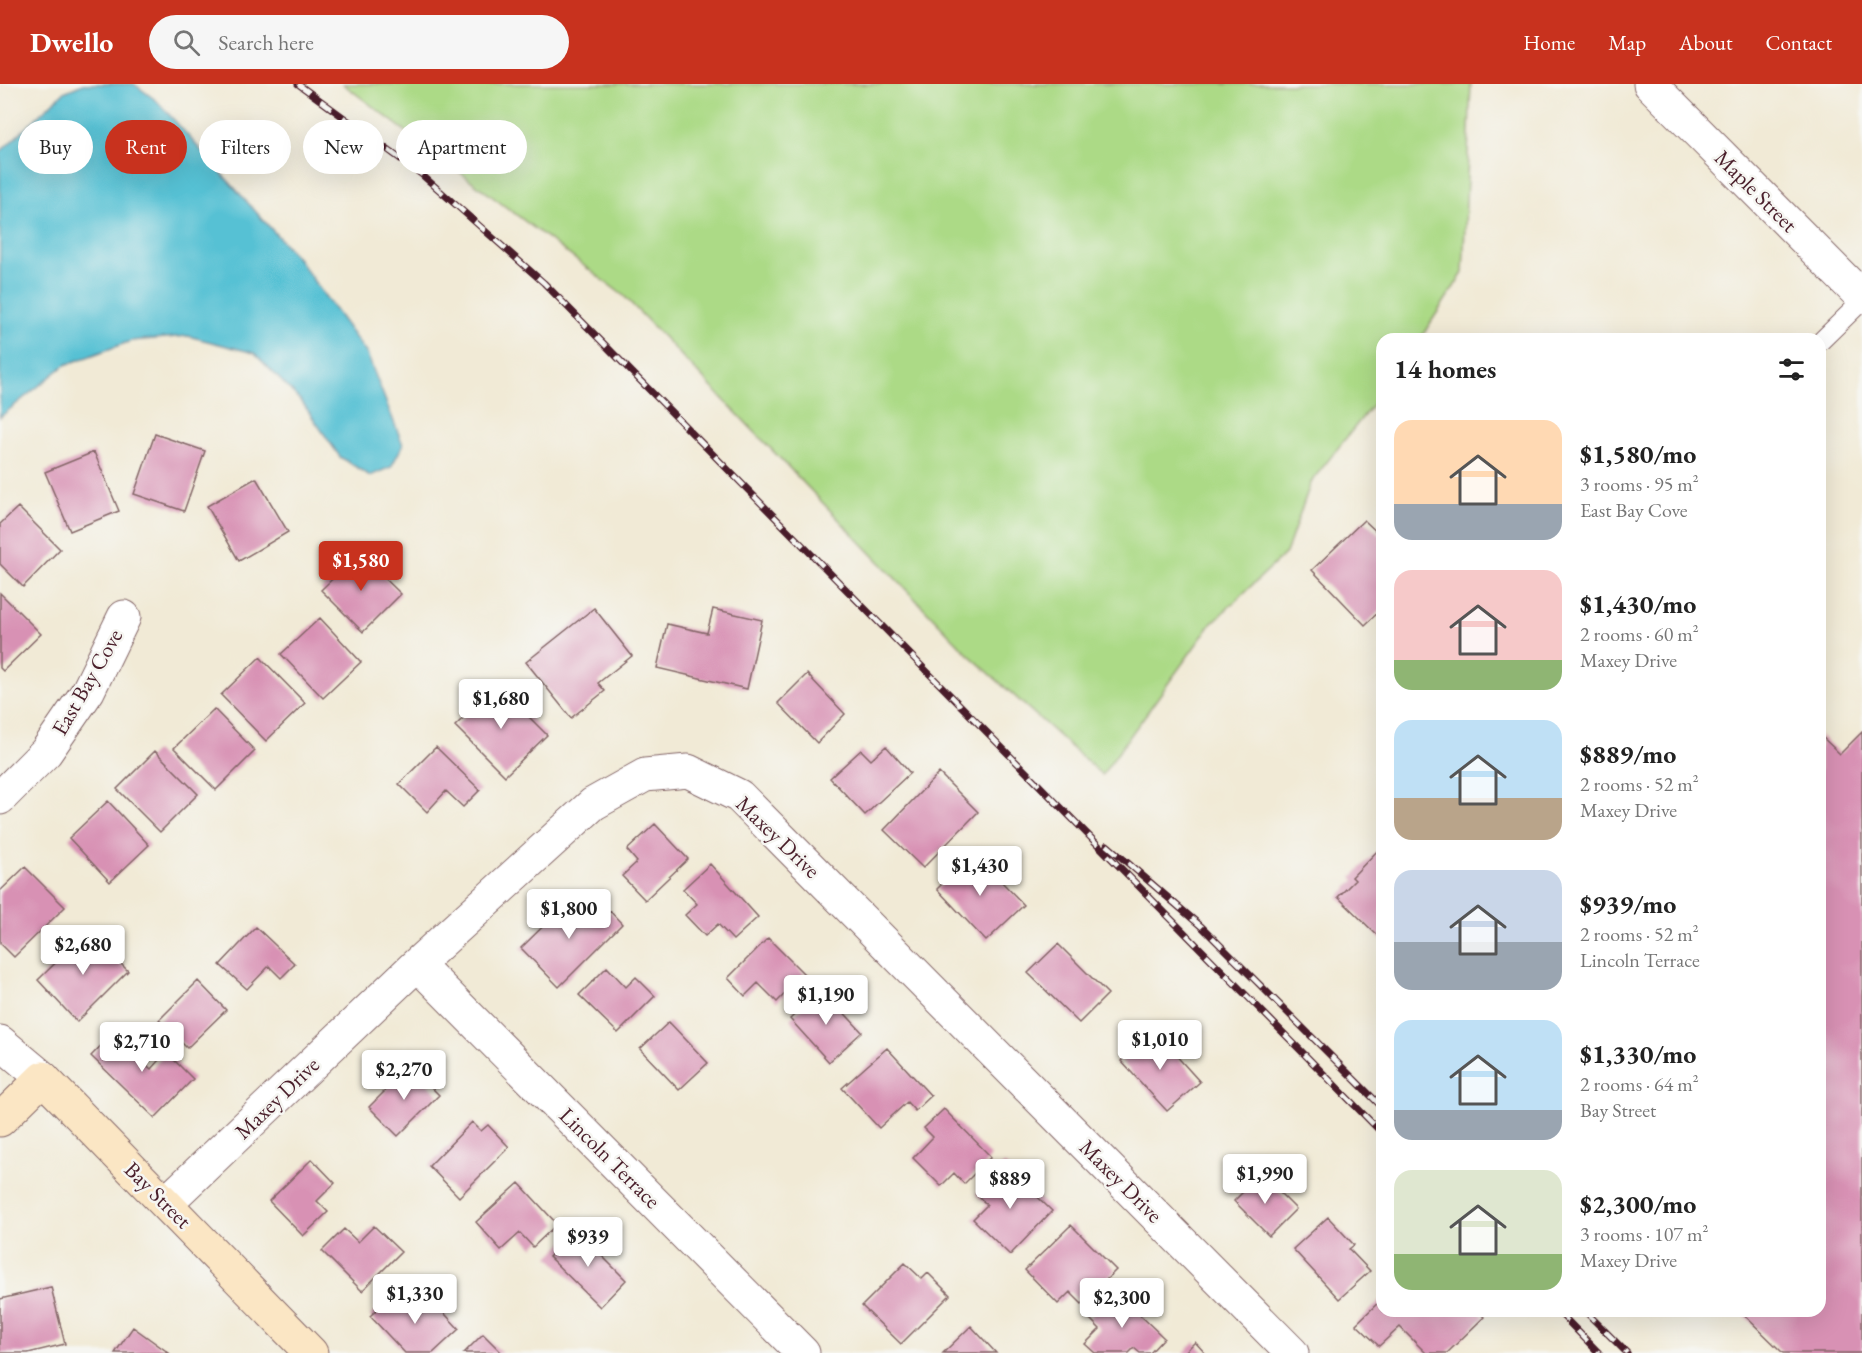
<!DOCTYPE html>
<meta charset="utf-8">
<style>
body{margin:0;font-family:"EB Garamond",serif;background:#f6f6f6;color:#222;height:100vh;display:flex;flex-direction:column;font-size:22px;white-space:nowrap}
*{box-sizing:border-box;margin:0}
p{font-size:20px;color:#767676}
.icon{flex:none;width:33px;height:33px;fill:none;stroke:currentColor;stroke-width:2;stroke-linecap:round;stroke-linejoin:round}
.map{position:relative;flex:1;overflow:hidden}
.side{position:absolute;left:1376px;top:249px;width:450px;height:984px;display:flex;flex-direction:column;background:#fff;border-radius:18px;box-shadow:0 6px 24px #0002}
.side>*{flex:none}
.guide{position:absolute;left:18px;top:36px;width:570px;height:54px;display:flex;gap:12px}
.price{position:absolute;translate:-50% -51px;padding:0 14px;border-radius:6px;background:#fff;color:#222;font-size:20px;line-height:39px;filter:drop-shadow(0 2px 3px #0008)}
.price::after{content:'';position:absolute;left:50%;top:36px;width:18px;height:14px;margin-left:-9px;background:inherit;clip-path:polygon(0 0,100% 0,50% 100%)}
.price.on{background:#c8321e;color:#fff}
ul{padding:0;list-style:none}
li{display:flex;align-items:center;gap:18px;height:150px;padding:0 18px}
li span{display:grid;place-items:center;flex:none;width:168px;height:120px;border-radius:18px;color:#555}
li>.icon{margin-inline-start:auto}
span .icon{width:72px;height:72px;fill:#fffc;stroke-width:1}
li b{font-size:26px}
h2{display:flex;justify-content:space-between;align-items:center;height:72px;padding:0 18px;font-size:26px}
.chip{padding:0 21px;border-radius:27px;background:#fff;box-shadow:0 6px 24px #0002;font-size:21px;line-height:54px}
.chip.on{background:#c8321e;color:#fff}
header{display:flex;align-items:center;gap:36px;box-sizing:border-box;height:84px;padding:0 30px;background:#c8321e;color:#fff}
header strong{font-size:28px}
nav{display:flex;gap:33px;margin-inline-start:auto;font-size:21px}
.search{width:420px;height:54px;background:#f6f6f6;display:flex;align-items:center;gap:15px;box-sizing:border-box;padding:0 21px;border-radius:33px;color:#767676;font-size:22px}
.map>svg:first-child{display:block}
</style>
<header>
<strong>Dwello</strong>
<div class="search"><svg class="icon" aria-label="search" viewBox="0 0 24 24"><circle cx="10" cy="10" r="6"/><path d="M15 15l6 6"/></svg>Search here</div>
<nav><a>Home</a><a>Map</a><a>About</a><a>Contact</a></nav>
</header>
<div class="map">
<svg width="1862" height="1269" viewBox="0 0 1862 1269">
<rect width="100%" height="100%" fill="#f6f6f2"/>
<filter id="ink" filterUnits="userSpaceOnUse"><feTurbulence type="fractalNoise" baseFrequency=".0167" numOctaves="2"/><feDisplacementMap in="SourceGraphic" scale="12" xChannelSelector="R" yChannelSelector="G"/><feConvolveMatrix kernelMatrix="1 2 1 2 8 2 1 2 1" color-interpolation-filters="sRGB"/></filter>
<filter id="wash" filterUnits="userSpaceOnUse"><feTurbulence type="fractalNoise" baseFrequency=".008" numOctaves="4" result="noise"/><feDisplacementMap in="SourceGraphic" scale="24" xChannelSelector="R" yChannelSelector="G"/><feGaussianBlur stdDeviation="1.35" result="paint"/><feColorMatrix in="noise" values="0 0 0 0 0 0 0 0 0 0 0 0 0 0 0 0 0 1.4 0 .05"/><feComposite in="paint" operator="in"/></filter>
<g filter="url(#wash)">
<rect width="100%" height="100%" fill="#f1ead6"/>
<path fill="#acda86" stroke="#7b7c58" stroke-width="1.5" d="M343,0h1128l-8,189 -43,66h-38l-1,55 -70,88 -25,71 -75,71 -109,151 -134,-121 -344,-358z"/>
<path fill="#57c1d4" stroke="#507080" stroke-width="1.5" d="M83,0h51l23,17 141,158 69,95 36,91 -12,22 -21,9 -30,-19 -38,-55 -48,-49 -66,-17 -57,5 -66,24 -65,52v-265l64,-60z"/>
<g id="blocks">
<path fill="#d891b4" d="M155,350l50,17 -21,60 -50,-17z
M94,368l25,59 -49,20 -25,-59z
M256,394l32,54 -49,29 -32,-55z
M18,423l42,42 -37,38 -23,-23v-40z
M1364,436l18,17v72l-17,16 -53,-55z
M359,469l42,41 -38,38 -42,-42z
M0,509l41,41 -38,37 -3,-3z
M594,524l38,48 -34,27 7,8 -34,27 -45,-56z
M713,525l49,11 -15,69 -90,-21 10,-44 40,9z
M320,534l41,44 -38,36 -42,-44z
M260,573l45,46 -39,38 -45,-46z
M807,590l38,40 -28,29 -39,-40z
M497,601l50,50 -42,41 -50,-50z
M214,625l41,42 -39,39 -42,-42z
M1862,648v621h-79l-43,-42h80v-576l20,19z
M886,662l24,27 -45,42 -35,-37 31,-28 10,10z
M436,663l44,43 -17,17 -17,-16 -19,21 -28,-28z
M155,667l43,43 -38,38 -43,-43z
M939,689l39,39 -55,56 -39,-38z
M108,717l41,44 -39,37 -41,-44z
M655,740l33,35 -43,41 -23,-24 15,-14 -10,-12z
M1382,762v94l-44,-43 17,-17 -3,-3z
M974,769l50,52 -38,36 -49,-52z
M710,780l48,53 -25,23 -15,-16 -13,12 -20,-21 12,-11 -14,-15z
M25,783l40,40 -51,50 -14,-14v-52z
M576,810l25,26 9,-9 12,13 -63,63 -38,-39z
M256,843l39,37 -14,14 -12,-12 -22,23 -27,-24z
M88,847l40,40 -51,51 -39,-42z
M768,854l36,36 -27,28 -19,-19 -13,13 -17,-18z
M1058,860l50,50 -29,29 -51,-50z
M607,883l19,20 10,-10 19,19 -37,37 -39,-38z
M198,897l28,29 -39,38 -28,-28z
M822,905l40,43 -33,30 -39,-43z
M669,938l39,41 -29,27 -39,-41z
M119,943l27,26 -6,6 11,10 15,-17 27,27 -38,39 -64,-62z
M1154,947l46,51 -33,29 -46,-50z
M887,964l44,48 -16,15 -8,-9 -28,26 -37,-40z
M410,982l29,29 -41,41 -29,-29z
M944,1025l47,48 -27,27 -10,-11 -13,13 -28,-28 20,-21 -9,-9z
M472,1038l9,9 7,-6 21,22 -50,50 -30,-31z
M312,1075l23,24 -18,18 11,11 -25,24 -34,-35z
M1004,1080l48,47 -42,44 -37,-36 14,-14 -11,-11z
M1261,1090l35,35 -27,27 -35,-35z
M519,1099l38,41 -24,23 -13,-14 -19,17 -25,-28z
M1328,1133l26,28 -5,4 21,22 -31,28 -46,-50z
M1071,1141l45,45 -34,34 -12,-12 -12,12 -33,-34z
M374,1142l27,26 -39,39 -40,-40 22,-22 14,13z
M576,1146l50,50 -26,27 -51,-50z
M905,1179l17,16 6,-6 22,22 -49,49 -39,-38z
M51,1203l14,57 -37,9h-28v-54z
M1115,1207l49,47 -14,15h-10l-6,-5 -5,5h-34l-10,-9 15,-15 -11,-11z
M396,1208l19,21 16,-14 28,30 -26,24h-28l-35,-37z
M1382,1215v12h96l6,6 -37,36h-21l-26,-26 -21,19 -23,-22z
M971,1242l25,27h-53z
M133,1243l36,26h-54z
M483,1250l19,19h-38z
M1195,1258l10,11h-21z"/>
</g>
</g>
<g filter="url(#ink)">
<use href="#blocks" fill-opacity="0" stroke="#846667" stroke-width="1.5"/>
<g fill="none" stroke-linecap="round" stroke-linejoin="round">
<defs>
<path id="lane" d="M1820,258l42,-41"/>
<path id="street" d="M1650,0l212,213
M0,714l46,-46 42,-61 36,-74
M417,880l386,389
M0,958l43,36
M166,1119l251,-239 176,-160 52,-29 43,-4 51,25 553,557"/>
<path id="secondary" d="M0,1036l43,-42 268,275"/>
</defs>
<use href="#lane" stroke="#846667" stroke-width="20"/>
<use href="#street" stroke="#846667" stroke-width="35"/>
<use href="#secondary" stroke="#846667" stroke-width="35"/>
<use href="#lane" stroke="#fff" stroke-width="18"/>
<use href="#street" stroke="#fff" stroke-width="33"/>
<use href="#secondary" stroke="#fbe6c4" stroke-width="33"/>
<defs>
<path id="rail" d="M298,0l123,90 123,109 838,850
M1107,761l95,82 180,180
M1558,1227l41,42
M1585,1227l42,42"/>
</defs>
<use href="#rail" stroke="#4a1f2b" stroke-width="7"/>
<use href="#rail" stroke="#f6f6f2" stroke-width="4.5" stroke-dasharray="14" stroke-linecap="butt"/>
</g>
</g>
<g text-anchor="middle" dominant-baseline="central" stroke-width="5" stroke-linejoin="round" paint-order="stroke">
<g font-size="22" fill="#4a1f2b" stroke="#f6f6f2">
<text transform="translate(1756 107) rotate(45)">Maple Street</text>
<text transform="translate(87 598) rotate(-60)">East Bay Cove</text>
<text transform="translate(778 753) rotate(44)">Maxey Drive</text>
<text transform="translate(277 1014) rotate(-44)">Maxey Drive</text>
<text transform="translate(610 1074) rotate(45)">Lincoln Terrace</text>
<text transform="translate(1121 1097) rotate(45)">Maxey Drive</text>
<text transform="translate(158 1111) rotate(45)">Bay Street</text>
</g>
</g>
</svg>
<b class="price on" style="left:361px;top:508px">$1,580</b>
<b class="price" style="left:501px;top:646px">$1,680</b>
<b class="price" style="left:980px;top:813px">$1,430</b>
<b class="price" style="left:569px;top:856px">$1,800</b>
<b class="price" style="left:83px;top:892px">$2,680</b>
<b class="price" style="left:826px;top:942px">$1,190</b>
<b class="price" style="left:1160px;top:987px">$1,010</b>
<b class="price" style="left:142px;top:989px">$2,710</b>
<b class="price" style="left:404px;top:1017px">$2,270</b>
<b class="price" style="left:1265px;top:1121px">$1,990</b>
<b class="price" style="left:1010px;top:1126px">$889</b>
<b class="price" style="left:588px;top:1184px">$939</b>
<b class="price" style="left:415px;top:1241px">$1,330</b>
<b class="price" style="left:1122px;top:1245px">$2,300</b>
<div class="guide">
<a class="chip">Buy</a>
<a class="chip on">Rent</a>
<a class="chip">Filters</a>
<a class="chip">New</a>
<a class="chip">Apartment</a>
</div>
<section class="side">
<h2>14 homes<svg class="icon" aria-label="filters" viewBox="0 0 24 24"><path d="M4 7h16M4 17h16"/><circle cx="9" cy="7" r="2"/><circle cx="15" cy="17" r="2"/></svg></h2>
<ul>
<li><span style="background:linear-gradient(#ffd9b3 70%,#9aa5b1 0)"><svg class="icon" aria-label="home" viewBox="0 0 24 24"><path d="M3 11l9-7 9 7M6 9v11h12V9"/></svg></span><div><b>$1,580/mo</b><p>3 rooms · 95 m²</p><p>East Bay Cove</p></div></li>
<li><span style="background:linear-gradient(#f6c9c9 75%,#8fb573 0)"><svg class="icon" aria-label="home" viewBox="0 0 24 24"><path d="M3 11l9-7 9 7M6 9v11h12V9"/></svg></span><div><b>$1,430/mo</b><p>2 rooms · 60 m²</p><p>Maxey Drive</p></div></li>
<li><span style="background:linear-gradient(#bfe0f5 65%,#b9a48a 0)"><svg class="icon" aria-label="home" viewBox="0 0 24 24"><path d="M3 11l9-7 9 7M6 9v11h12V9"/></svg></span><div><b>$889/mo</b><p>2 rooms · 52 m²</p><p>Maxey Drive</p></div></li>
<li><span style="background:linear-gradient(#c9d6e8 60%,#9aa5b1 0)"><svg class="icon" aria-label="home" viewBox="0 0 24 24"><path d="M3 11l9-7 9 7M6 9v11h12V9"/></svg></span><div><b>$939/mo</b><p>2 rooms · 52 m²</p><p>Lincoln Terrace</p></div></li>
<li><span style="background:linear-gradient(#bfe0f5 75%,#9aa5b1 0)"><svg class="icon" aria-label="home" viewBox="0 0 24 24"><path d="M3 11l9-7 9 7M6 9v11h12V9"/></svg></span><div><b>$1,330/mo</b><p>2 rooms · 64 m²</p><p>Bay Street</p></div></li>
<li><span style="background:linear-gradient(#dfe7d0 70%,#8fb573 0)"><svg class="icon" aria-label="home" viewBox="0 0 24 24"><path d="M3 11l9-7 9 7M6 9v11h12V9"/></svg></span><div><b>$2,300/mo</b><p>3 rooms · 107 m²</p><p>Maxey Drive</p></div></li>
</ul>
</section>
</div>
